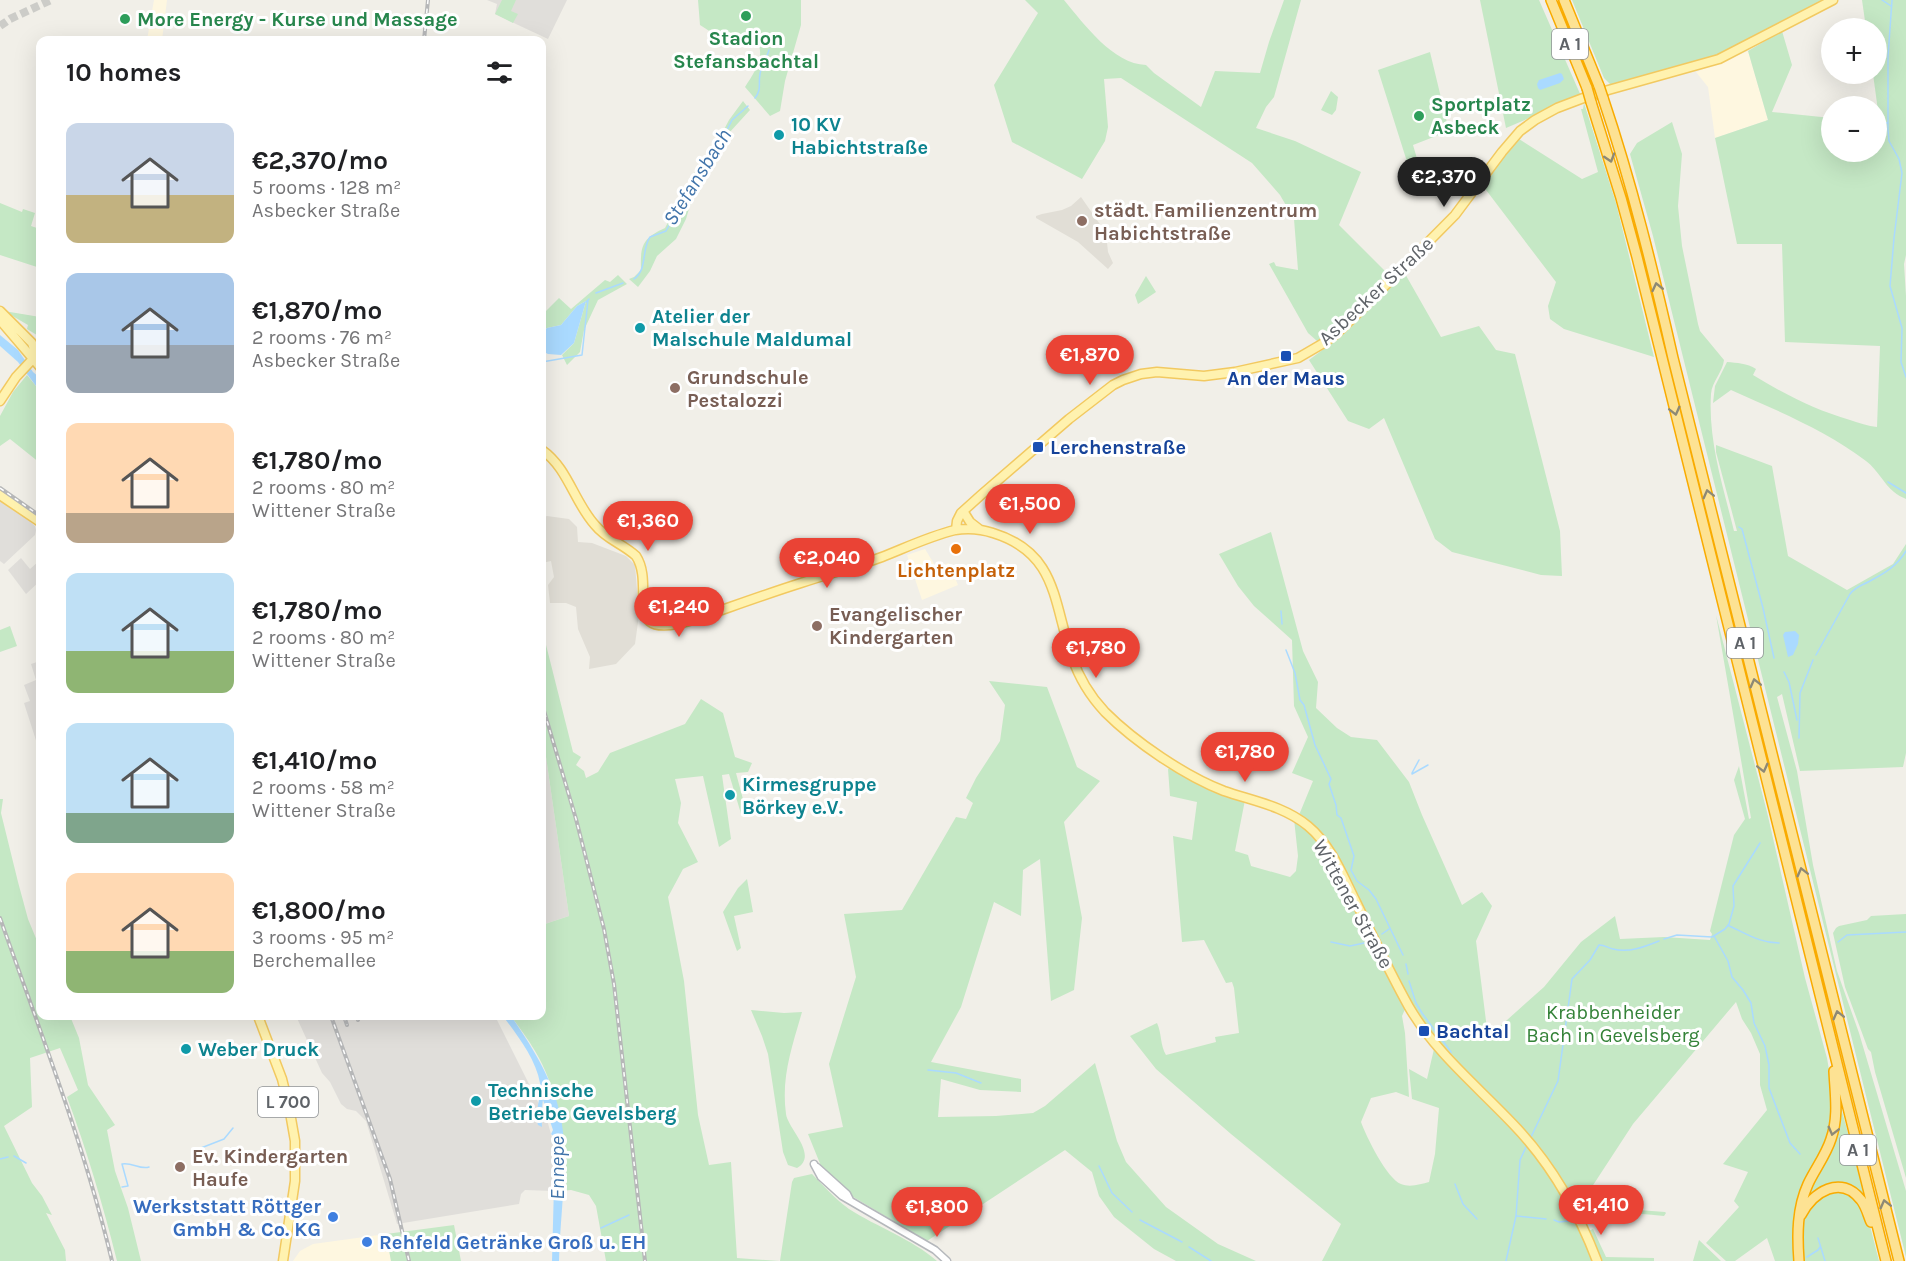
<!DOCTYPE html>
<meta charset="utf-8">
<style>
body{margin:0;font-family:Karla,sans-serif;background:#f6f6f6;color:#202124;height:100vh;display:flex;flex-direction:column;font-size:22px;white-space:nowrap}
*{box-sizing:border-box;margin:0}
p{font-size:20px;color:#757577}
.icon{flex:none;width:33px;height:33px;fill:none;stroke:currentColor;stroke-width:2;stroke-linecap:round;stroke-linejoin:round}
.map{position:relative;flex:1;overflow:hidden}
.drawer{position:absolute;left:36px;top:36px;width:510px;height:984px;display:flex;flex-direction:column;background:#fff;border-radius:12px;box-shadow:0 6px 24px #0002}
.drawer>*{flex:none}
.buttons{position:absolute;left:1821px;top:18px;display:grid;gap:12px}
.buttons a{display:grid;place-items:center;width:66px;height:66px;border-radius:50%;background:#fff;box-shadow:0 6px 24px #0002;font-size:30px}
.price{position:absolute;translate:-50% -51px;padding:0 14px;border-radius:21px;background:#ea4335;color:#fff;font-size:20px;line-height:39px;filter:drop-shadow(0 2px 3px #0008)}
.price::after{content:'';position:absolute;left:50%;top:36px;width:18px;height:14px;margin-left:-9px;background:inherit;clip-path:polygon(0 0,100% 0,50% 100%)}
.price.on{background:#222;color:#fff}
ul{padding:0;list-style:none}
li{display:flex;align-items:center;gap:18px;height:150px;padding:0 30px}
li span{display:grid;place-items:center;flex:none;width:168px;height:120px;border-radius:12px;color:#555}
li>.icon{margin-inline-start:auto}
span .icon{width:72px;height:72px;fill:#fffc;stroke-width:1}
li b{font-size:26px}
h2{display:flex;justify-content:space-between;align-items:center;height:72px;padding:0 30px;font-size:26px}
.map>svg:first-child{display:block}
</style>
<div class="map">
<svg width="1906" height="1261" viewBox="0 0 1906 1261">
<rect width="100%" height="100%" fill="#f1efe8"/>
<path fill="#fef7e0" d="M154,0h13l-5,40h-15z
M1748,51l20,69 -53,18 -7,-51 -12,-15z
M925,549l11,18 13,-4 9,22 -36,15 -15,-45z
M386,1234l5,27h-98l7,-10 13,-7z"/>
<path fill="#e0deda" d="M487,0h80l-19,39 -53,-25 2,-10z
M0,501l27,18 8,7 1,4 -1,5 -31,29 -4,-3z
M21,558l9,11 10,-9v21l-14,13 -18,-24z
M40,661v92l-16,-50 6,-2 -6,-16 12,-5 -5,-16z
M542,738l3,12 24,166 -27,9z
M296,1016h199l52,104 8,28 -2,43 -28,-1 -4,4 -2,10 -122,20 -31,-103 -10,-10 -9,-2 -6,-5 -11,-22 -8,-9z"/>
<path fill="#e1ded6" d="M1081,197l25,36 2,19 5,11 -5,6 -30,-27 -42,-24v-2l6,-2 20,-4 9,-4z
M547,516l22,3 8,8 1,15 14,1 34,13 9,9 4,50 -4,29 -19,20 -27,5 1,-12 -12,-28 -2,-22 -10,-4h-16l-2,-18 6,-8 -3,-16 -9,2v-45z"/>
<path fill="#c5e8c5" d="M502,0h14l-5,11 7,3 -5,9 -18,-9z
M698,0h103v25l-16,56 -5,30 -10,5 -25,-29c7,-11 19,-27 14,-41l-31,-3 -28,-18z
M1025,0h39c20,24 49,64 82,65l8,8 47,34 14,-36 45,2 9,-31 15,-42h17l-27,97 -8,10 -10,21 39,13 66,31 -22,53 50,50 15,-3 37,65 38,-11 17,24 19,4 45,177 2,45 -21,-1 -89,-23 -17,-13 -51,-121 -15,11 -21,-8 -39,-61 16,-12 -17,-15 -39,-69 5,-2 2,4 22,4 -4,-51 -14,-24 -28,-32 -131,-85 -17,1 4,48 -3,14 -23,38 -70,-37 -18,-57 44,-72z
M1480,0h59l42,96 -75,32z
M1572,0h252l-80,43 -35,15 -98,27 -7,-7z
M1862,0h44v255l-2,9 2,32v203c-4,-2 -9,-4 -12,-7 -11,-9 -16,-22 -28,-31 -41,-31 -88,-50 -135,-71l-18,13 2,-17 12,-24c10,1 20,1 29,7l-3,6c31,19 62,35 97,45 9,3 18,6 27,7l3,-81 -95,-4 -3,-98h-45l-22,-106 53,-18 -20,-69 34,-20 10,34 -20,47 59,6 1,34h44l1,-33 2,-1 -6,-44h3v-46h-10z
M1430,52l19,79 -36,14 5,17 -9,6 -31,-98z
M1331,91l7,6 -2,13 -4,5 -11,-5z
M743,101l7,9 -21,23 -13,29 -20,23 -10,34 -10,20 -19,17 -7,15 -12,16 -9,-8 5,-2 7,-7c-1,-25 2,-32 24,-42l29,-55 13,-11 22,-42z
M1584,103l32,100 38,154 -90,-28 -14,-10 -2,-13 8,-24 -73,-96 16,-25 20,-22 63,40 16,-7 -17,-63h2z
M1672,122l10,32 -4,52 4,40 16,78 2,7 24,29c-1,12 -12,21 -13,34 -3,47 12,92 23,137h3l-21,-79v-7l56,21 16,90 59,34 46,-26 13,-20v209l-3,14 -103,4 -18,-77 -5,3 20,74 16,94 24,106 22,62 47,158v66l-253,-1021 -23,-82 7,-11z
M0,203l22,9 1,-3 12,4 -4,13 9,3v39l-40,-13z
M618,275l9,9 -29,16 -14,30 -4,22 -13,13 -5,-10 12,-12 12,-42 -9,5 -16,19 -14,3 -5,5v-18l17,-17 12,11 34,-29 5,2z
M1146,276l10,16 -18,12 -3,-9z
M4,311l36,6v20l-13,-8 1,-4z
M27,375l9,11 4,11v66l-30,-24 -10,7v-30l13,-24z
M1271,532l32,119 15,31 -2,26 21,20 14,9 26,3 32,42 13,33 40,90 20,-13 10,14 -16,35 12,96 56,-50 37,-45 34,-26 5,23 44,-2 46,3 2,-6 -2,-3 24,-96 11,-16 -11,-39 5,-14 10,53 2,-1 -35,-203 51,197 38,166 22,80 7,41 -6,43 -22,42 -9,77h-22l-8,-23 -32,23h-9l-20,-18 33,-36 -5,-6 14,-29 -25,-8 44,-54 -7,-25v-31l-9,-21 -9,-14 -6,-17 -103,122 -49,75 15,8 66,5 1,1 -2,3c-28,-3 -55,-5 -82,-1l-23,-36 -131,-147 -17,-26 -67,-136 -45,-55 14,-34 -21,-8 16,-36 -14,-31 -2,-66 -38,-34 -16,-20 -19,-32z
M10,626l7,20 -17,6v-22z
M542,629l31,123 8,5 -5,8 8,6 2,7 12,-6 12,-19 75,-29 16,-25 22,14 12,44 17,6 -4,9 -12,1 11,41 -5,3 -13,-43 -7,1 9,64 -12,8 -16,-71 -28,3 6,24 -3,20 20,39 -15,7 -15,28 16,84 14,134 11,50 22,-3 6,96 43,3 12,-79 2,-4 18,-4c12,12 23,25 37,35 28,18 63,30 88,52h-331l-10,-55 -7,-11 -18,-5 -9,1c5,-48 -2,-98 -27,-140 -7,-12 -16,-24 -24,-35h31v-91l27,-9 -24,-166 -3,-12z
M989,681l58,6 30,80 23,14 -36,41 18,96 -8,72 -23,11 -11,-142 -17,11 -2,46 -27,-14 -33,105 -30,55 90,17v13l-41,-2 -39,-11 -3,38 58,-1 37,-3 12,-7 50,-43 22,78 9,21 40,45 52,37 38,17h-80l-22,-12 -40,-32 -15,-21 -7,-24 -27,-22 -138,91 -77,-46 -29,-29 -13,-32 35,-7 -14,-63 27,-87 -12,-63 58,-4 54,-93 10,2 7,-16 -7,-5 10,-20 24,-37 5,-36z
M1171,767l74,33 -10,51 13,4 3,11 39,11 6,-6 2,-15 -4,-37 14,11 20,24 78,153 -4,9 3,17 4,64 -13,-5 -25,6 -10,24c5,14 26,57 40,62 9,4 20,0 28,-2l6,-28 4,-46 -27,-9 -3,-30 18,10 7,-30c30,33 66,61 94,96 28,35 49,75 67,116h-273l19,-37 -110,-90 -75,-65 -26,-33 27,-13c5,11 3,22 9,32l50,-13 -1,-5 24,-4 -5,-45 -2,-6 -6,1 -22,-43 -22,2 -9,-106 19,4 5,-38 -27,-6 -2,-27z
M0,799h3l-2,14 17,69 10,37 12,29v68h30l9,22 9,47 27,40 -8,5 8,41 13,37 13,53h-24c-14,-56 -30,-110 -50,-164l11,-7 -18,-42 -30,10 2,49 -28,19 28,57 10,13 10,19 -6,-2 19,37 1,11h-66z
M747,879l6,33 -19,4 7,32 -4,3 -14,-39 15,-24z
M1906,914v264l-31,-106 -4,-20 -3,-3 -23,-62 -12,-54 3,-5 3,-2 28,-6 4,-4z
M751,1010l33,3 18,-1c-10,35 -21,65 -16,102 2,15 33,41 11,54l-9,-3 -5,-13 -15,-98 -6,-18z
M1840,1104l27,98 -22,-16 -42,17 35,-80z
M1837,1190l14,4 16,20 12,47h-76c-1,-19 -5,-47 11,-61 6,-5 16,-7 23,-10z
M454,1225l7,36h-70l-5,-27z
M1593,1229l13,28 48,1v3h-54l-12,-30z
M1699,1240l22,21h-28z"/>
<path fill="#aadaff" d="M1560,73l2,1 2,5 -4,4 -20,7 -2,-2 -1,-4 2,-4z
M586,301l-12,42 -13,12 -13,-1 -6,-3v-18l5,-5 14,-3 16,-19z
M0,335l18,15 15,22 7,6v19l-4,-11 -18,-24 -18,-16z
M1795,631l4,4 -1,9 -5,11 -5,2 -5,-22 2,-3z
M503,1016h8c24,35 48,73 52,116 4,43 -3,86 -4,129h-7l3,-113 -2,-12 -2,-2 2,-4 -10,-30c-1,3 -1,22 -1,27l-4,-2c-4,-13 4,-29 2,-42 -4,-24 -23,-48 -37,-67z"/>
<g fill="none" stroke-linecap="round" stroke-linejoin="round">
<path stroke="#aadaff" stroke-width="1.5" d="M1882,0l9,6
M1892,0l-4,57v73l1,11 10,18 3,14 -8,65 -4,48 12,42 -1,34 5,15
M755,98c7,-9 3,-14 5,-24 1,-8 7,-16 9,-24
M1876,121l11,2
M634,279c14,-10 7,-29 16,-42l16,-6 23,-41 4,-10 20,-22 19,-38 16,-14
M596,293l27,-10
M586,302l3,-3
M542,362l40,-7 6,-55
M1888,482l18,11
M1739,527l3,2 21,79 11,50
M1281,611l1,13
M1286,650l9,23 5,27 4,5 11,40 16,34 -2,5 7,21 1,10 4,3 13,38 -3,14 6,11 12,9 7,9 27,56
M1816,655l34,-61c6,-8 11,-8 20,-13 15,-8 27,-15 36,-30
M1784,672l5,10 8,38
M1799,738l1,-45 13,-33
M1412,773l7,-13
M1412,774l16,-9
M1729,926c17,7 30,17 50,17
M1382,934l7,-5
M1714,936l14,25 4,16 11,13 8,13 3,20 11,23 4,19v23l21,55 10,11
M1664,939l13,-4 35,2 13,-8 4,-5 5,-18 -1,-20 27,-43
M1331,942l19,4 14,-3
M1838,942l9,-7 59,-3
M1406,964l2,10
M1409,981l7,22 6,10 29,39 -1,3
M928,1070l28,3 25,10
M1530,1139l28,-58 14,-102 18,-19 9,-15c6,0 9,3 14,4 16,4 31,-2 46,-8
M201,1148l23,-9 9,-11
M14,1156l12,7
M0,1159l8,-2
M1099,1166l13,27 20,19
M1455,1184l8,20 14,15
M122,1187l6,-1 -6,-22c10,-2 18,6 27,3
M1517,1216l29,3
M1140,1220l42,22
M1554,1220l5,2 9,-1
M601,1228l28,-13
M1818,1238l7,23
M1189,1247l22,14
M1807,1257l11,-7 2,-3
M1506,1261l10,-45 4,-56 7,-15"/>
<path stroke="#ccccc8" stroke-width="8" stroke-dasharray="8 4" stroke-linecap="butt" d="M0,26l10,-7 41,-19"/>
<defs>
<path id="minor" d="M814,1164l7,13 21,19 93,54 12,11
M817,1167l30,27 3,6"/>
<path id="major" d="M0,311l32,32 3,9 -4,9 -15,16 -16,24
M0,320l40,47
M542,450c26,18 32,52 53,75 11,14 28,19 41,31 21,32 -20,89 60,63 35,-12 70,-25 105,-36 27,-9 54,-16 81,-26 23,-9 48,-21 73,-27 13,-2 26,-1 38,3 65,20 60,70 79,124 7,21 18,39 33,55 30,30 80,64 119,79 29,10 60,15 84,35 23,19 35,50 48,76 17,35 34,71 53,105 27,46 67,78 103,116 38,39 66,88 85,138
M0,495l40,27
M965,514l5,8 9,7
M956,530l1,-9 4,-8 20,-18 88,-76 44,-34 10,-5 18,-6 16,-2 47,4 31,-4 63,-14 24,-14 14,-10 26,-25 93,-94 47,-63 18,-21 15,-11 22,-12 37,-14 125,-35 114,-59
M258,1016l24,63 7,28 6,34v40l-12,80"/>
<path id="highway" d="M1551,0l36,88
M1564,0l35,86
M1603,98c29,86 50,172 70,260l226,903
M1591,102l30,96 16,59 249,1004
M1801,1215c12,-23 40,-41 60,-15 5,6 7,15 10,22
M1799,1261c-2,-26 -2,-53 9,-77 7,-15 18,-29 23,-45 8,-23 4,-45 3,-68"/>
</defs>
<use href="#minor" stroke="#b5b8bc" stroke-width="9"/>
<use href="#major" stroke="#f2c960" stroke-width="11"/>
<use href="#highway" stroke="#f9ab00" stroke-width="12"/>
<use href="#minor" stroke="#fff" stroke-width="6"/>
<use href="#major" stroke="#fff2af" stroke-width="8"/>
<use href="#highway" stroke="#fde293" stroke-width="9"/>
<defs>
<path id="rail" d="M424,40l4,-40
M0,488l40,28
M542,704l34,115 28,110 10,55 31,277
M0,918c40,113 84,226 112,343
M331,1016l59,163 19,82
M344,1016l3,9
M357,1016l1,4"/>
</defs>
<use href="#rail" stroke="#b6b7b8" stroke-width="4"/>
<use href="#rail" stroke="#fff" stroke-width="1.5" stroke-dasharray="4.5" stroke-linecap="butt"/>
<defs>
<path id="highway-bridge" d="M1599,86l4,12
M1587,88l4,14"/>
</defs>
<use href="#highway-bridge" stroke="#f9ab00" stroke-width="12" stroke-linecap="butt"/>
<use href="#highway-bridge" stroke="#fde293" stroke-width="9"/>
</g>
<defs><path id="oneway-chevron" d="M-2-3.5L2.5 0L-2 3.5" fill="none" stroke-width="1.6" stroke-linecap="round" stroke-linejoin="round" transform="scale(1.5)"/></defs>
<g stroke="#8e8975">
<use href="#oneway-chevron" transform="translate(1610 158) rotate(73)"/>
<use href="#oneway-chevron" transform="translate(1657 287) rotate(-103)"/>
<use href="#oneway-chevron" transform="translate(1675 411) rotate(76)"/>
<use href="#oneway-chevron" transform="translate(1708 494) rotate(-104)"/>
<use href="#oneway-chevron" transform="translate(1755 683) rotate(-104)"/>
<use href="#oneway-chevron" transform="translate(1763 768) rotate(76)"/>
<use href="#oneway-chevron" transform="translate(1802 872) rotate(-104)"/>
<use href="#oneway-chevron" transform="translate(1838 1015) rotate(-104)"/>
<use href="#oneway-chevron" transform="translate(1833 1131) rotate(104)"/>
<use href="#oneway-chevron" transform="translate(1885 1204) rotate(-104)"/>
</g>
<g fill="#2e9e5b" stroke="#fff" stroke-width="2">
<circle cx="746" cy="16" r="6"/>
<circle cx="125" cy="19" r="6"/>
<circle cx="1419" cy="116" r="6"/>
</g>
<g fill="#0f9aa8" stroke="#fff" stroke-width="2">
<circle cx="779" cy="135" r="6"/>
<circle cx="640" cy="328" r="6"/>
<circle cx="730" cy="795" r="6"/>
<circle cx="186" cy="1049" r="6"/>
<circle cx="476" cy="1101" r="6"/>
</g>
<g fill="#8d6e63" stroke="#fff" stroke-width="2">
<circle cx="1082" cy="221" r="6"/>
<circle cx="675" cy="388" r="6"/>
<circle cx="817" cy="626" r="6"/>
<circle cx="180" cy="1167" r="6"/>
</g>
<g fill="#1a4fb4" stroke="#fff" stroke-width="2">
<rect x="1280" y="350" width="12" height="12" rx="3"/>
<rect x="1032" y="441" width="12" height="12" rx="3"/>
<rect x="1418" y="1025" width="12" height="12" rx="3"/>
</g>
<circle fill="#e8710a" stroke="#fff" stroke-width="2" cx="956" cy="549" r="6"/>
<g fill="#3f7fe0" stroke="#fff" stroke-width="2">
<circle cx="333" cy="1217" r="6"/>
<circle cx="367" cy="1242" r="6"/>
</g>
<g text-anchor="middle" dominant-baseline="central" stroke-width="6" stroke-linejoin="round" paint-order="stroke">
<g fill="#fff" stroke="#8f9295" stroke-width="1.5">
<rect x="1552" y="29" width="36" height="30" rx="4.5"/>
<rect x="1727" y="628" width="36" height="30" rx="4.5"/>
<rect x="258" y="1087" width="60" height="30" rx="4.5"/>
<rect x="1840" y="1135" width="36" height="30" rx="4.5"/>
</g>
<g font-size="18" font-weight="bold" fill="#5f6368">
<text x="1570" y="44">A 1</text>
<text x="1745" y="643">A 1</text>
<text x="288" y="1102">L 700</text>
<text x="1858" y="1150">A 1</text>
</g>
<g font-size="20" font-weight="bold" fill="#27864d" stroke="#fff" text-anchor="start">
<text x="137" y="19">More Energy - Kurse und Massage</text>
<text x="746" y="38" text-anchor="middle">Stadion<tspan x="746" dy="23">Stefansbachtal</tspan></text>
<text x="1431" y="104">Sportplatz<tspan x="1431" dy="23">Asbeck</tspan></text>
</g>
<g font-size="20" font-weight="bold" fill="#0d838f" stroke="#fff" text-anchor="start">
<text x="791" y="124">10 KV<tspan x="791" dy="23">Habichtstraße</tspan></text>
<text x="652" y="316">Atelier der<tspan x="652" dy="23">Malschule Maldumal</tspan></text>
<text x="742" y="784">Kirmesgruppe<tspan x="742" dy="23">Börkey e.V.</tspan></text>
<text x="198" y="1049">Weber Druck</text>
<text x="488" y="1090">Technische<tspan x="488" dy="23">Betriebe Gevelsberg</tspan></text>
</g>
<g font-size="20" font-weight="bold" fill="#785e54" stroke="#fff" text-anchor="start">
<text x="1094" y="210">städt. Familienzentrum<tspan x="1094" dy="23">Habichtstraße</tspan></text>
<text x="687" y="377">Grundschule<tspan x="687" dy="23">Pestalozzi</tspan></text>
<text x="829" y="614">Evangelischer<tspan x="829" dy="23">Kindergarten</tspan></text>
<text x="192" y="1156">Ev. Kindergarten<tspan x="192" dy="23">Haufe</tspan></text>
</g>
<g font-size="20" fill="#5f6368" stroke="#fff">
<text transform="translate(1376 291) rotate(-43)">Asbecker Straße</text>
<text transform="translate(1353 904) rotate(61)">Wittener Straße</text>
</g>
<g font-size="20" font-weight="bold" fill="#164399" stroke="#fff" text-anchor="start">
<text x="1286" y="378" text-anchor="middle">An der Maus</text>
<text x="1050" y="447">Lerchenstraße</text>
<text x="1436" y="1031">Bachtal</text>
</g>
<g font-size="20" font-weight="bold" fill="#c56008" stroke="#fff">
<text x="956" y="570">Lichtenplatz</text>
</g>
<g font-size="20" fill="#348238" stroke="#fff">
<text x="1613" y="1012">Krabbenheider<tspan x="1613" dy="23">Bach in Gevelsberg</tspan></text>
</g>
<g font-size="20" font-weight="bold" fill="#366cbe" stroke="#fff" text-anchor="end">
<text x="321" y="1206">Werkststatt Röttger<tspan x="321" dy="23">GmbH &amp; Co. KG</tspan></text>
<text x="379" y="1242" text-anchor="start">Rehfeld Getränke Groß u. EH</text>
</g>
<g font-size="21" font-style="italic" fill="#4174aa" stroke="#fff">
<text transform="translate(697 177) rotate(-58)">Stefansbach</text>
<text transform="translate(557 1168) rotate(-90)">Ennepe</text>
</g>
</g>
</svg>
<div class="buttons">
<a>+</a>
<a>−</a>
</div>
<b class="price on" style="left:1444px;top:208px">€2,370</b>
<b class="price" style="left:1090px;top:386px">€1,870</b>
<b class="price" style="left:1030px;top:535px">€1,500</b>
<b class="price" style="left:648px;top:552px">€1,360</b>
<b class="price" style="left:827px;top:589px">€2,040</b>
<b class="price" style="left:679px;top:638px">€1,240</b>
<b class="price" style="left:1096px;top:679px">€1,780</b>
<b class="price" style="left:1245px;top:783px">€1,780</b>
<b class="price" style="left:1601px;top:1236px">€1,410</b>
<b class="price" style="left:937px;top:1238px">€1,800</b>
<section class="drawer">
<h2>10 homes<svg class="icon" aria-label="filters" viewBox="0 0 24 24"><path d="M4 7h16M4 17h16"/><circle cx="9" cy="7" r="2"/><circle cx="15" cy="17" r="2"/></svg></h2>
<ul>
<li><span style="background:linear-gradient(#c9d6e8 60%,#c2b280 0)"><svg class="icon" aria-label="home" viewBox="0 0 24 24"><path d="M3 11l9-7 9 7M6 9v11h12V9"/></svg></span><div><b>€2,370/mo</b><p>5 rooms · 128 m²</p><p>Asbecker Straße</p></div></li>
<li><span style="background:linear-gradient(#a9c7e8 60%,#9aa5b1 0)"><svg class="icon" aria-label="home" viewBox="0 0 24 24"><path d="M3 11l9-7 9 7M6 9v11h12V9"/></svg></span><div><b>€1,870/mo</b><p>2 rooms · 76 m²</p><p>Asbecker Straße</p></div></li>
<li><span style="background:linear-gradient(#ffd9b3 75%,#b9a48a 0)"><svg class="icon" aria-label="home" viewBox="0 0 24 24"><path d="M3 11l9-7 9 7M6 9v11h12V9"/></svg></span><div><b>€1,780/mo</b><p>2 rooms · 80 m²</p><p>Wittener Straße</p></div></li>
<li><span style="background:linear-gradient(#bfe0f5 65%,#8fb573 0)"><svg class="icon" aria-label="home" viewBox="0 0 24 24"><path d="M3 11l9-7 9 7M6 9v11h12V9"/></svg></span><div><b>€1,780/mo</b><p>2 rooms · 80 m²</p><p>Wittener Straße</p></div></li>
<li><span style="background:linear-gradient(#bfe0f5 75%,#7fa58c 0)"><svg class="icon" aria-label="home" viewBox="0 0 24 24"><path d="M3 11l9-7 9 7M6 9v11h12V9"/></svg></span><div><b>€1,410/mo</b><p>2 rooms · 58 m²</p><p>Wittener Straße</p></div></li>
<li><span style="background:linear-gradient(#ffd9b3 65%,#8fb573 0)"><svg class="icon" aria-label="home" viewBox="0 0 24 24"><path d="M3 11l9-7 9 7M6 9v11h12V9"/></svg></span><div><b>€1,800/mo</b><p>3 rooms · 95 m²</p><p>Berchemallee</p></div></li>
</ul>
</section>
</div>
